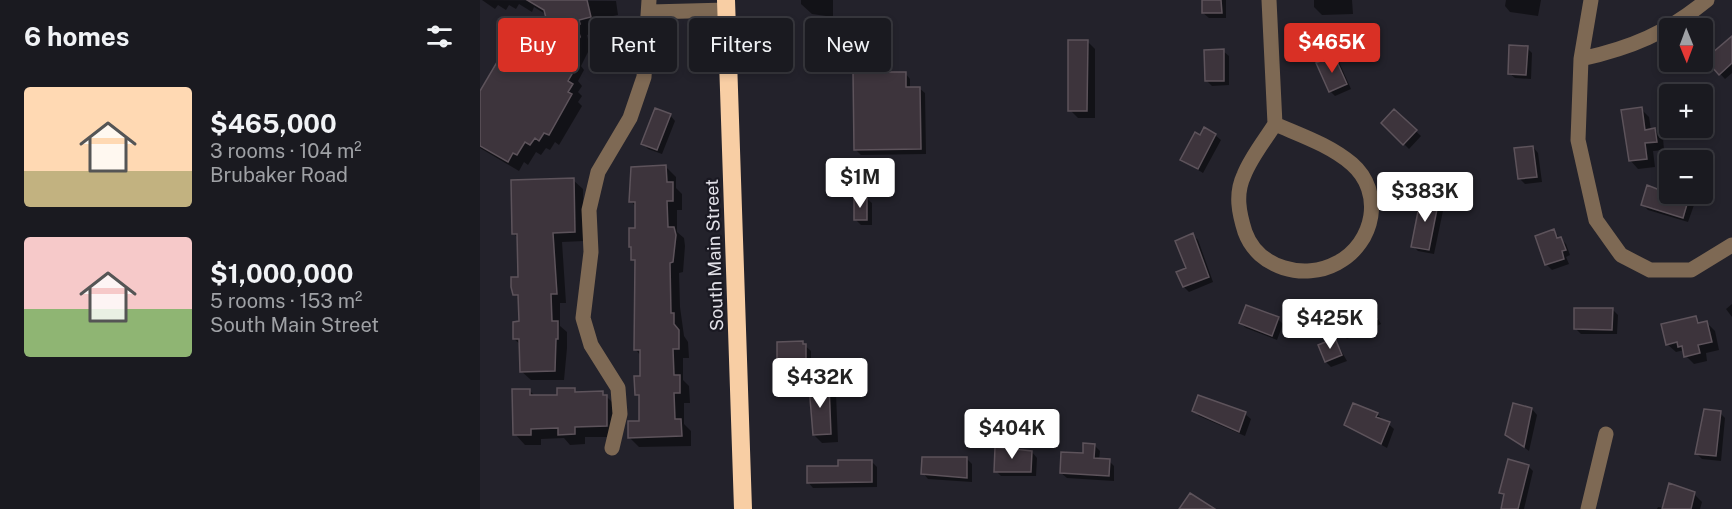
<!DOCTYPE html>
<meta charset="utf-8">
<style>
body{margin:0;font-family:"Public Sans",sans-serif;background:#27272d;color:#f1f3f6;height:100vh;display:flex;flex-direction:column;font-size:22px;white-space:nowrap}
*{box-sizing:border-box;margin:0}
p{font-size:20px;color:#9fa1a5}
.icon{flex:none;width:33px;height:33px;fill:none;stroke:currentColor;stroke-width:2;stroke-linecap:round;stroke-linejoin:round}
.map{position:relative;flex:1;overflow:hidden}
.side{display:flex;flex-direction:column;background:#1a1a20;width:480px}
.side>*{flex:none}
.banner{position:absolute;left:18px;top:18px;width:570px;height:54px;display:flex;gap:12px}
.needle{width:39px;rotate:179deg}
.fabs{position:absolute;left:1179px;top:18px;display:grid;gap:12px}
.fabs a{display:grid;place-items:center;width:54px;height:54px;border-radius:6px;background:#1a1a20;box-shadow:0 3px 9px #0003,0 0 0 2px #38383e;font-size:30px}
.price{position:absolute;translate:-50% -51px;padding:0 14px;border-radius:6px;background:#fff;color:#222;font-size:20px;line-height:39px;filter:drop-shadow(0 2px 3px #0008)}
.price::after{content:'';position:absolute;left:50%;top:36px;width:18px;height:14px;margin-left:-9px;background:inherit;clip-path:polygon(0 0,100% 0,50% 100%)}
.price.active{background:#d93025;color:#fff}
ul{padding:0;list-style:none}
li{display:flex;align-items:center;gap:18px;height:150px;padding:0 24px}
li span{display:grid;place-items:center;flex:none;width:168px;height:120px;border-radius:6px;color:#555}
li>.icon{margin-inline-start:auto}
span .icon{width:72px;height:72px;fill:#fffc;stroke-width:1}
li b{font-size:26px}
h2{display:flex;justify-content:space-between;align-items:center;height:72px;padding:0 24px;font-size:26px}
.pill{padding:0 21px;border-radius:6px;background:#1a1a20;box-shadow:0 3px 9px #0003,0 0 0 2px #38383e;font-size:21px;line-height:54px}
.pill.active{background:#d93025;color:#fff}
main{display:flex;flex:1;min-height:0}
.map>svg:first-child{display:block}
</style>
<main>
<section class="side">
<h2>6 homes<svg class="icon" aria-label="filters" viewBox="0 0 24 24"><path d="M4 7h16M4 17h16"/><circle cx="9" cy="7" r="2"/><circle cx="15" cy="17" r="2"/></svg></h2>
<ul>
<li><span style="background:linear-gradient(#ffd9b3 70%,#c2b280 0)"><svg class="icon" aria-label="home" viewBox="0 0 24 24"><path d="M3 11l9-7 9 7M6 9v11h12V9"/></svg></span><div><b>$465,000</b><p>3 rooms · 104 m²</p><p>Brubaker Road</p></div></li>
<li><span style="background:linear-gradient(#f6c9c9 60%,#8fb573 0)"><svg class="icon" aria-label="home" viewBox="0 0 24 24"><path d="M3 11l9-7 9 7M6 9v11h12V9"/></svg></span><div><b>$1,000,000</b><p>5 rooms · 153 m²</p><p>South Main Street</p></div></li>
</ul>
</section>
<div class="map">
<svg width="1252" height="509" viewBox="0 0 1252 509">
<rect width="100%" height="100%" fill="#23222b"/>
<path fill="#0007" d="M2,0l134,1 2,14 -20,4 3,9 -12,3 1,3 -3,1 3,13 -9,18 3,4 -6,11 4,5 -4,6 4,4 -4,6 4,4 -23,39 -4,-3 -5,8 -4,-2 -5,7 -5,-3 -8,13 -4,-3 -5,9 -39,-23v-54l32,-44 27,-12 9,-16 -1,-7 -13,-8 -2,5 -13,-8 -3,5 -7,-4 -3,5 -8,-5 -3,4z
M321,0h32v17l-21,-3 -11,-10z
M723,0h23v18h-17l-6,-5z
M834,0h38l1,14 -31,1 -8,-8z
M1026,0h35l-3,16 -28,-4 -5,-6z
M1251,38l1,35 -7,6 -18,-19z
M607,41l8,8v69h-17l-8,-8z
M1047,48l5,5 -1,26 -16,-1 -6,-5z
M743,51l6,5v29l-17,1 -6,-6z
M854,57l5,5 12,27 -16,7 -5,-5z
M425,73l5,6v9h9l6,5 1,61 -65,1 -5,-5z
M1161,109l8,8 2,13h4l8,8 1,12 -11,1 2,16 -17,2 -8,-9z
M914,111l27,25 -12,13 -26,-26z
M190,115l5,6 -13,33 -14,-5 -5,-6z
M735,135l6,5 -18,33 -21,-13z
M1053,147l5,6 4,29 -17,2 -5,-5z
M186,167l10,10v11l6,6v16h-5v22l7,6 1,8 -2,26 -4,1 1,34 4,29 4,6 1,16h-6v22l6,6 1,17h-6v21l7,7v15l-52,1 -10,-10 12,-15 -1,-24 -4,-4 6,-16 -1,-22 -5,-6v-88l-3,-3 3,-52 -5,-6z
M93,180l10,9 1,52 -22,1 4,61h-6v23l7,6v16l-3,32h-33l-10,-9v-26l-7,-6 6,-16v-24l-6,-5 6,-16 -1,-39 -5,-5z
M1168,187l40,12 6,6 -6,17 -40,-12 -6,-6z
M386,198l6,5v22h-11l-5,-5z
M958,201l6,5 -10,48 -16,-3 -5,-5z
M1073,231l13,13 4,11 -4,2 3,7 -17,6 -5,-5 -10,-28z
M713,235l5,5 15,42 -24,10 -5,-5z
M889,302l12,22 -34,15 -5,-5z
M1252,304v13l-6,-8z
M1132,309l6,6 -1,19h-36l-6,-6z
M1215,318l7,6 5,-1 8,8 4,19 -13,3 1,8 -13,3 -8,-8 -2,-6 -8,2 -9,-8z
M798,319l5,5 -6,16 -31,-12 -6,-5z
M855,340l12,21 -16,6 -5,-5z
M322,343l9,8v14l-27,1 -6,-6z
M348,386l8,8 2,48 -16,1 -8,-8z
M49,390l7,7 23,-1 15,-6 3,3 25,-1 15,15v30h-32v7l-15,1 -6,-7 -23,1v6h-16l-10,-11z
M718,397l47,17 6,5 -6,17 -46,-20 -5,-5z
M1052,409l5,6 -8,36 -22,-16z
M1240,413l5,5 -4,43 -19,-2 -5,-5z
M897,414l17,15 -7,19 -41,-23z
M614,445l6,6 -1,9 10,1 5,5v15l-47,-3 -6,-5z
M552,452l5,6 -1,18h-35l-5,-5z
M487,459l5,5v18l-44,-3 -5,-6z
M392,462l5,5v20l-64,1 -5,-6 31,-15z
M1048,466l5,5 -9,38h-22l3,-13 -4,-4z
M1190,485l24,9 8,8 -2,7h-43l1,-2 6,1z"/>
<path fill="#3d343c" stroke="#5d535b" stroke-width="1.5" d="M47,0h60l4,17 -12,3 1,4 -3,1 3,12 -9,18 4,3 -8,13 5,3 -4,7 5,3 -5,8 4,2 -23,41 -5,-2 -5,8 -4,-3 -5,7 -5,-3 -8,13 -4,-2 -5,9 -28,-16v-55l27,-46 4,3 5,-7 5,3 8,-13 9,5 9,-14 -3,-12z
M722,0h19l1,13h-20z
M1252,36v27l-13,12 -14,-16z
M588,40h20l-1,71h-19z
M1029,45l19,1 -2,29 -18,-1z
M744,49v32h-19l-1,-31z
M854,55l13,29 -18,8 -13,-29z
M373,72h53v15h14l1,62 -67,1z
M1162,107l3,23 10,-2 2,14 -12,1 2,16 -18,2 -8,-51z
M175,108l16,6 -14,36 -16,-6z
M914,109l23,21 -14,15 -22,-22z
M724,127l12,7 -18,35 -18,-9 15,-28 5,3z
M1053,146l4,31 -19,2 -4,-31z
M186,165l1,17h6v19h-6l1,26h6l2,8 -3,27 -3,1 1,50h3v11l5,6v19h-6l1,26h6v18h-6l1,26h6l1,17 -54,2v-17h11v-26h-4l-1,-19h6v-26h-6l1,-90h-4v-13h-2v-19h6v-26h-6l2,-35z
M94,178l1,54 -22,1 4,61h-6l1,27h6v18h-2l-1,32 -35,1 -1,-33h-6v-17l6,-1 -1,-26h-5l-2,-8v-10h7l-1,-43h-5l-1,-54z
M1167,185l23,9h20l-7,24 -42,-13z
M941,196l18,3 -10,51 -18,-3z
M374,197h13v23h-13z
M1074,229l3,9 4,-1 5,13 -4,1 2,8 -19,6 -10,-29z
M713,233l16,44 -26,10 -7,-15 10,-4 -11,-27z
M889,300l8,19 -37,16 -8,-19z
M766,305l33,12 -7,19 -33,-13z
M1094,308h39l-1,22 -38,-1z
M1216,316l2,7 9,-2 5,21 -14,3 2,8 -16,4 -2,-11 -4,1 -1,-5 -11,3 -5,-21z
M855,338l7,17 -17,7 -7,-17z
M323,341v3h3v16l-29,1v-19z
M349,384l2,50 -18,1 -4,-49z
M77,388h18v4l28,-1v4h4v31l-32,1v7l-17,1v-7l-27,1v6h-18l-1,-46h18v6h27z
M718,395l48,17 -7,20 -47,-21z
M873,403l25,10 -2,4 14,5 -9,22 -37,-19z
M1033,403l19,5 -8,39 -19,-12z
M1224,409l17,2 -5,45 -21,-2z
M603,443l12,1 -1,14 16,1 -1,17 -49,-3 1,-21 22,1z
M515,447l37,4 -1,21h-37z
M442,457h45v21l-46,-4z
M1028,459l21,6 -11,44h-17l3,-15 -5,-1z
M358,460h34v22l-65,1v-17h31z
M1189,483l26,9 -4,17h-29z
M710,493l25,16h-36z"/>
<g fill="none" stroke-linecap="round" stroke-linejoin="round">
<path stroke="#7e6954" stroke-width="15" d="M789,0l6,124
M1111,0l-10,59 -3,81 18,80 25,35 29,15h41l41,-25
M170,12l77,-2
M1101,59c50,-11 86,-26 126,-59
M795,124c25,11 55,21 77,40 32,28 23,79 -15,99 -33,18 -79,5 -92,-31 -6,-19 -10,-38 -1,-57 7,-18 21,-35 31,-51z
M132,448l8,-34 -2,-26 -27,-43 -8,-27 8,-66 -2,-42 9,-38 32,-54 14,-41 5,-77
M1108,509l18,-75"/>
<path stroke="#f8cea4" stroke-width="18" d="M246,0l17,509"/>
</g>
<g text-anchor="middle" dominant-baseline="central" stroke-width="4.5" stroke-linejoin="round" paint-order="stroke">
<g font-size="18" fill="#e2e1e8" stroke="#1a1922">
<text transform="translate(234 255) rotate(-92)">South Main Street</text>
</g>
</g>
</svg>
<div class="fabs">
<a><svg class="needle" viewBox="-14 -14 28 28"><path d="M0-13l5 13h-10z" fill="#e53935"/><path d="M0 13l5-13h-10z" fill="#9fa1a5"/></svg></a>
<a>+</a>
<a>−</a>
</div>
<b class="price active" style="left:852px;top:74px">$465K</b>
<b class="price" style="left:380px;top:209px">$1M</b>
<b class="price" style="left:945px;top:223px">$383K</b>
<b class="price" style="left:850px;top:350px">$425K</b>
<b class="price" style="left:340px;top:409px">$432K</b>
<b class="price" style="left:532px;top:460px">$404K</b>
<div class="banner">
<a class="pill active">Buy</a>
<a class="pill">Rent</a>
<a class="pill">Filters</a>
<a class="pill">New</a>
</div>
</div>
</main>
